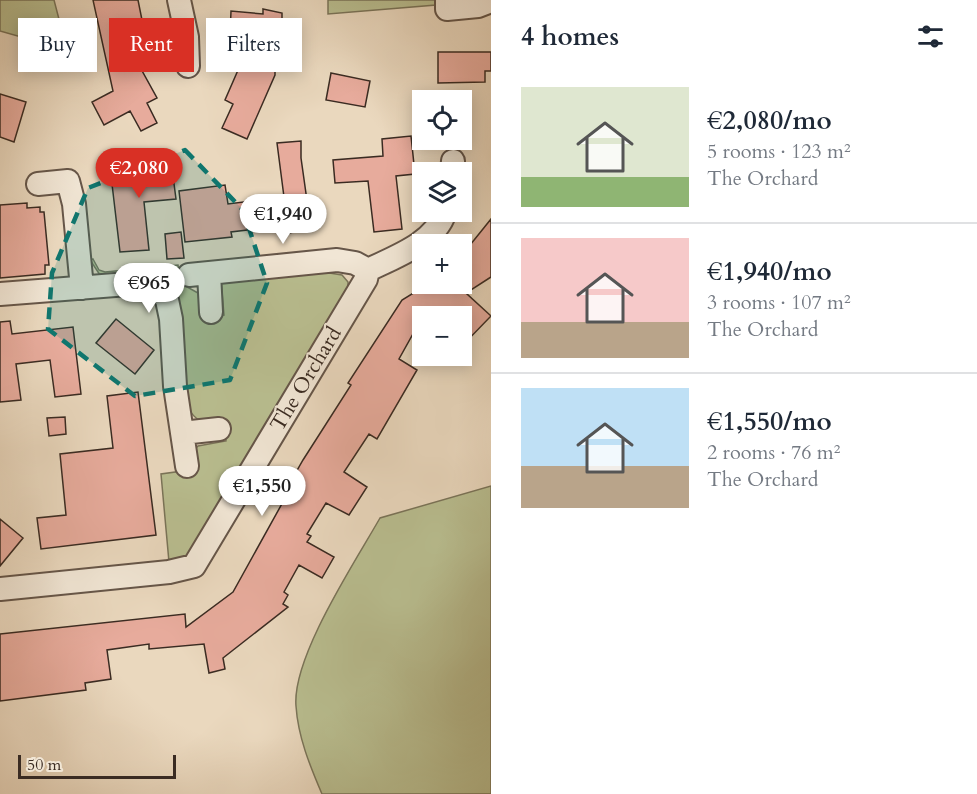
<!DOCTYPE html>
<meta charset="utf-8">
<style>
body{margin:0;font-family:Cardo,serif;background:#f6f6f7;color:#1f2937;height:100vh;display:flex;flex-direction:column;font-size:22px;white-space:nowrap}
*{box-sizing:border-box;margin:0}
p{font-size:20px;color:#747a83}
.icon{flex:none;width:33px;height:33px;fill:none;stroke:currentColor;stroke-width:2;stroke-linecap:round;stroke-linejoin:round}
.map{position:relative;flex:1;overflow:hidden}
.panel{display:flex;flex-direction:column;background:#fff;width:486px}
.panel>*{flex:none}
.top-card{position:absolute;left:18px;top:18px;width:382px;height:54px;display:flex;gap:12px}
.tools{position:absolute;left:412px;top:90px;display:grid;gap:12px}
.tools a{display:grid;place-items:center;width:60px;height:60px;border-radius:0px;background:#fff;box-shadow:0 3px 15px #0003;font-size:30px}
.scale{position:absolute;left:18px;bottom:15px;width:158px;box-sizing:border-box;padding-left:6px;border:3px solid #3a2b22;border-top:0;font-size:16px;line-height:21px;white-space:nowrap;color:#3a2b22;-webkit-text-stroke:4px #f1e6d5;paint-order:stroke}
.price{position:absolute;translate:-50% -51px;padding:0 14px;border-radius:21px;background:#fff;color:#222;font-size:20px;line-height:39px;filter:drop-shadow(0 2px 3px #0008)}
.price::after{content:'';position:absolute;left:50%;top:36px;width:18px;height:14px;margin-left:-9px;background:inherit;clip-path:polygon(0 0,100% 0,50% 100%)}
.price.current{background:#d93025;color:#fff}
ul{padding:0;list-style:none}
li{display:flex;align-items:center;gap:18px;height:150px;padding:0 30px}
li+li{border-top:2px solid #e0e1e3}
li span{display:grid;place-items:center;flex:none;width:168px;height:120px;border-radius:0px;color:#555}
li>.icon{margin-inline-start:auto}
span .icon{width:72px;height:72px;fill:#fffc;stroke-width:1}
li b{font-size:26px}
h2{display:flex;justify-content:space-between;align-items:center;height:72px;padding:0 30px;font-size:26px}
.tag{padding:0 21px;border-radius:0px;background:#fff;box-shadow:0 3px 15px #0003;font-size:21px;line-height:54px}
.tag.current{background:#d93025;color:#fff}
main{display:flex;flex:1;min-height:0}
.map>svg:first-child{display:block}
</style>
<main>
<div class="map">
<svg width="491" height="794" viewBox="0 0 491 794">
<rect width="100%" height="100%" fill="#ead8be"/>
<filter id="stains"><feTurbulence type="fractalNoise" baseFrequency=".00333" numOctaves="4"/><feColorMatrix values="0 0 0 0 .2 0 0 0 0 .09 0 0 0 0 .02 0 0 0 .5 -.17"/></filter>
<radialGradient id="worn" r=".72"><stop offset=".6" stop-color="#630" stop-opacity="0"/><stop offset="1" stop-color="#630" stop-opacity=".3"/></radialGradient>
<path fill="#b9be90" stroke="#7a7459" stroke-width="1.5" d="M0,0h54l13,50 -67,-19z
M328,0h108v5l-108,9z
M93,259l6,11 6,2 73,-7 2,18 18,10 3,25 23,-3 -3,-35 102,-8 19,3 6,7v10l-89,143 -31,58 -40,64 -19,5 -8,-88 36,-5 -2,-20 3,-3 28,-5 -2,-21c-20,1 -26,6 -37,-14l-16,-119 -71,-12 -10,-15z
M491,486v308h-169c-12,-28 -24,-57 -26,-88 -4,-49 59,-144 84,-188z"/>
<path fill="#e7ab9c" stroke="#3a2b22" stroke-width="1.5" d="M93,0h45l11,55 -14,3 22,40 -10,5 10,20 -16,8 -11,-20 -26,14 -12,-23 21,-11z
M263,9l19,4v8l10,1 -2,41 -15,-1v13l-28,64 -25,-11 11,-24 -8,-4 17,-39 -13,-1 2,-49 32,3z
M438,52h53v19h-6v11l-47,1z
M331,73l39,8 -5,26 -39,-7z
M0,94l26,8 -12,40 -14,-5z
M411,136l4,38 -19,2 6,53 -28,3 -6,-51 -33,2 -2,-23 50,-4 -1,-17z
M301,141v17l10,71 -23,4v-8l-57,7 1,5 -47,5 -6,-51 46,-6 3,19 56,-7 -7,-54z
M171,161l5,38 -32,3 5,48 -29,2 -10,-85z
M27,203v5l13,-1v5h4l5,53h-4v9l-45,4v-73z
M491,219v58l-25,16 25,23 -29,30v-30h-39l-24,43 18,11 -40,69 -8,-5 -25,38 23,15 -18,28 -23,-12 -19,31 4,2 -4,6 27,15 -12,21 -23,-13 -15,27 4,3 -5,9 5,3 -65,51 2,11 -16,4 -5,-29 -55,5v-5l-42,6 4,29 -26,4 1,7 -86,11v-67l185,-20 1,13 47,-35 61,-110 -3,-1 12,-21 48,-75 -3,-2 54,-83 26,-16h34v-29z
M181,232l3,26 -17,1 -2,-25z
M116,319l38,31 -19,24 -39,-31z
M10,321l2,13 61,-7 8,67 -26,3 -5,-37 -34,4 5,36 -21,2v-80z
M138,392l18,143 -115,14 -4,-31 29,-3 -6,-61 53,-6 -6,-52z
M65,417l1,17 -17,2 -2,-18z
M0,519l23,19 -23,28z"/>
<g fill="none" stroke-linecap="round" stroke-linejoin="round">
<defs>
<path id="minor" d="M179,0l8,37 1,29
M447,0v9l31,-3 13,-5
M452,172l1,-11
M38,184l30,-3 6,23 8,84
M368,270c27,-13 67,-27 77,-58
M209,273l2,39
M189,275l148,-15 18,3 13,7
M0,294l128,-10h23l10,6 6,10 4,19 4,67 12,80
M182,433l37,-4
M0,589l169,-17 25,-6 172,-287 2,-9"/>
</defs>
<use href="#minor" stroke="#665649" stroke-width="26"/>
<use href="#minor" stroke="#f1e6d5" stroke-width="22"/>
</g>
<path fill="#0f766e" fill-opacity="0.2" stroke="#0f766e" stroke-width="4.5" stroke-dasharray="12 8" stroke-linejoin="round" d="M185,150l58,60 24,73 -37,97 -95,16 -87,-67 4,-56 36,-85z"/>
<g text-anchor="middle" dominant-baseline="central" stroke-width="4.5" stroke-linejoin="round" paint-order="stroke">
<g font-size="21" fill="#3a2b22" stroke="#f1e6d5">
<text transform="translate(306 379) rotate(-59)">The Orchard</text>
</g>
</g>
<rect width="100%" height="100%" filter="url(#stains)"/>
<rect width="100%" height="100%" fill="url(#worn)"/>
</svg>
<div class="tools">
<a><svg class="icon" aria-label="locate" viewBox="0 0 24 24"><circle cx="12" cy="12" r="6"/><path d="M12 2v4M12 18v4M2 12h4M18 12h4"/></svg></a>
<a><svg class="icon" aria-label="layers" viewBox="0 0 24 24"><path d="M12 4l9 5-9 5-9-5zM3 14l9 5 9-5"/></svg></a>
<a>+</a>
<a>−</a>
</div>
<div class="scale">50 m</div>
<b class="price current" style="left:139px;top:199px">€2,080</b>
<b class="price" style="left:283px;top:245px">€1,940</b>
<b class="price" style="left:149px;top:314px">€965</b>
<b class="price" style="left:262px;top:517px">€1,550</b>
<div class="top-card">
<a class="tag">Buy</a>
<a class="tag current">Rent</a>
<a class="tag">Filters</a>
</div>
</div>
<section class="panel">
<h2>4 homes<svg class="icon" aria-label="filters" viewBox="0 0 24 24"><path d="M4 7h16M4 17h16"/><circle cx="9" cy="7" r="2"/><circle cx="15" cy="17" r="2"/></svg></h2>
<ul>
<li><span style="background:linear-gradient(#dfe7d0 75%,#8fb573 0)"><svg class="icon" aria-label="home" viewBox="0 0 24 24"><path d="M3 11l9-7 9 7M6 9v11h12V9"/></svg></span><div><b>€2,080/mo</b><p>5 rooms · 123 m²</p><p>The Orchard</p></div></li>
<li><span style="background:linear-gradient(#f6c9c9 70%,#b9a48a 0)"><svg class="icon" aria-label="home" viewBox="0 0 24 24"><path d="M3 11l9-7 9 7M6 9v11h12V9"/></svg></span><div><b>€1,940/mo</b><p>3 rooms · 107 m²</p><p>The Orchard</p></div></li>
<li><span style="background:linear-gradient(#bfe0f5 65%,#b9a48a 0)"><svg class="icon" aria-label="home" viewBox="0 0 24 24"><path d="M3 11l9-7 9 7M6 9v11h12V9"/></svg></span><div><b>€1,550/mo</b><p>2 rooms · 76 m²</p><p>The Orchard</p></div></li>
</ul>
</section>
</main>
